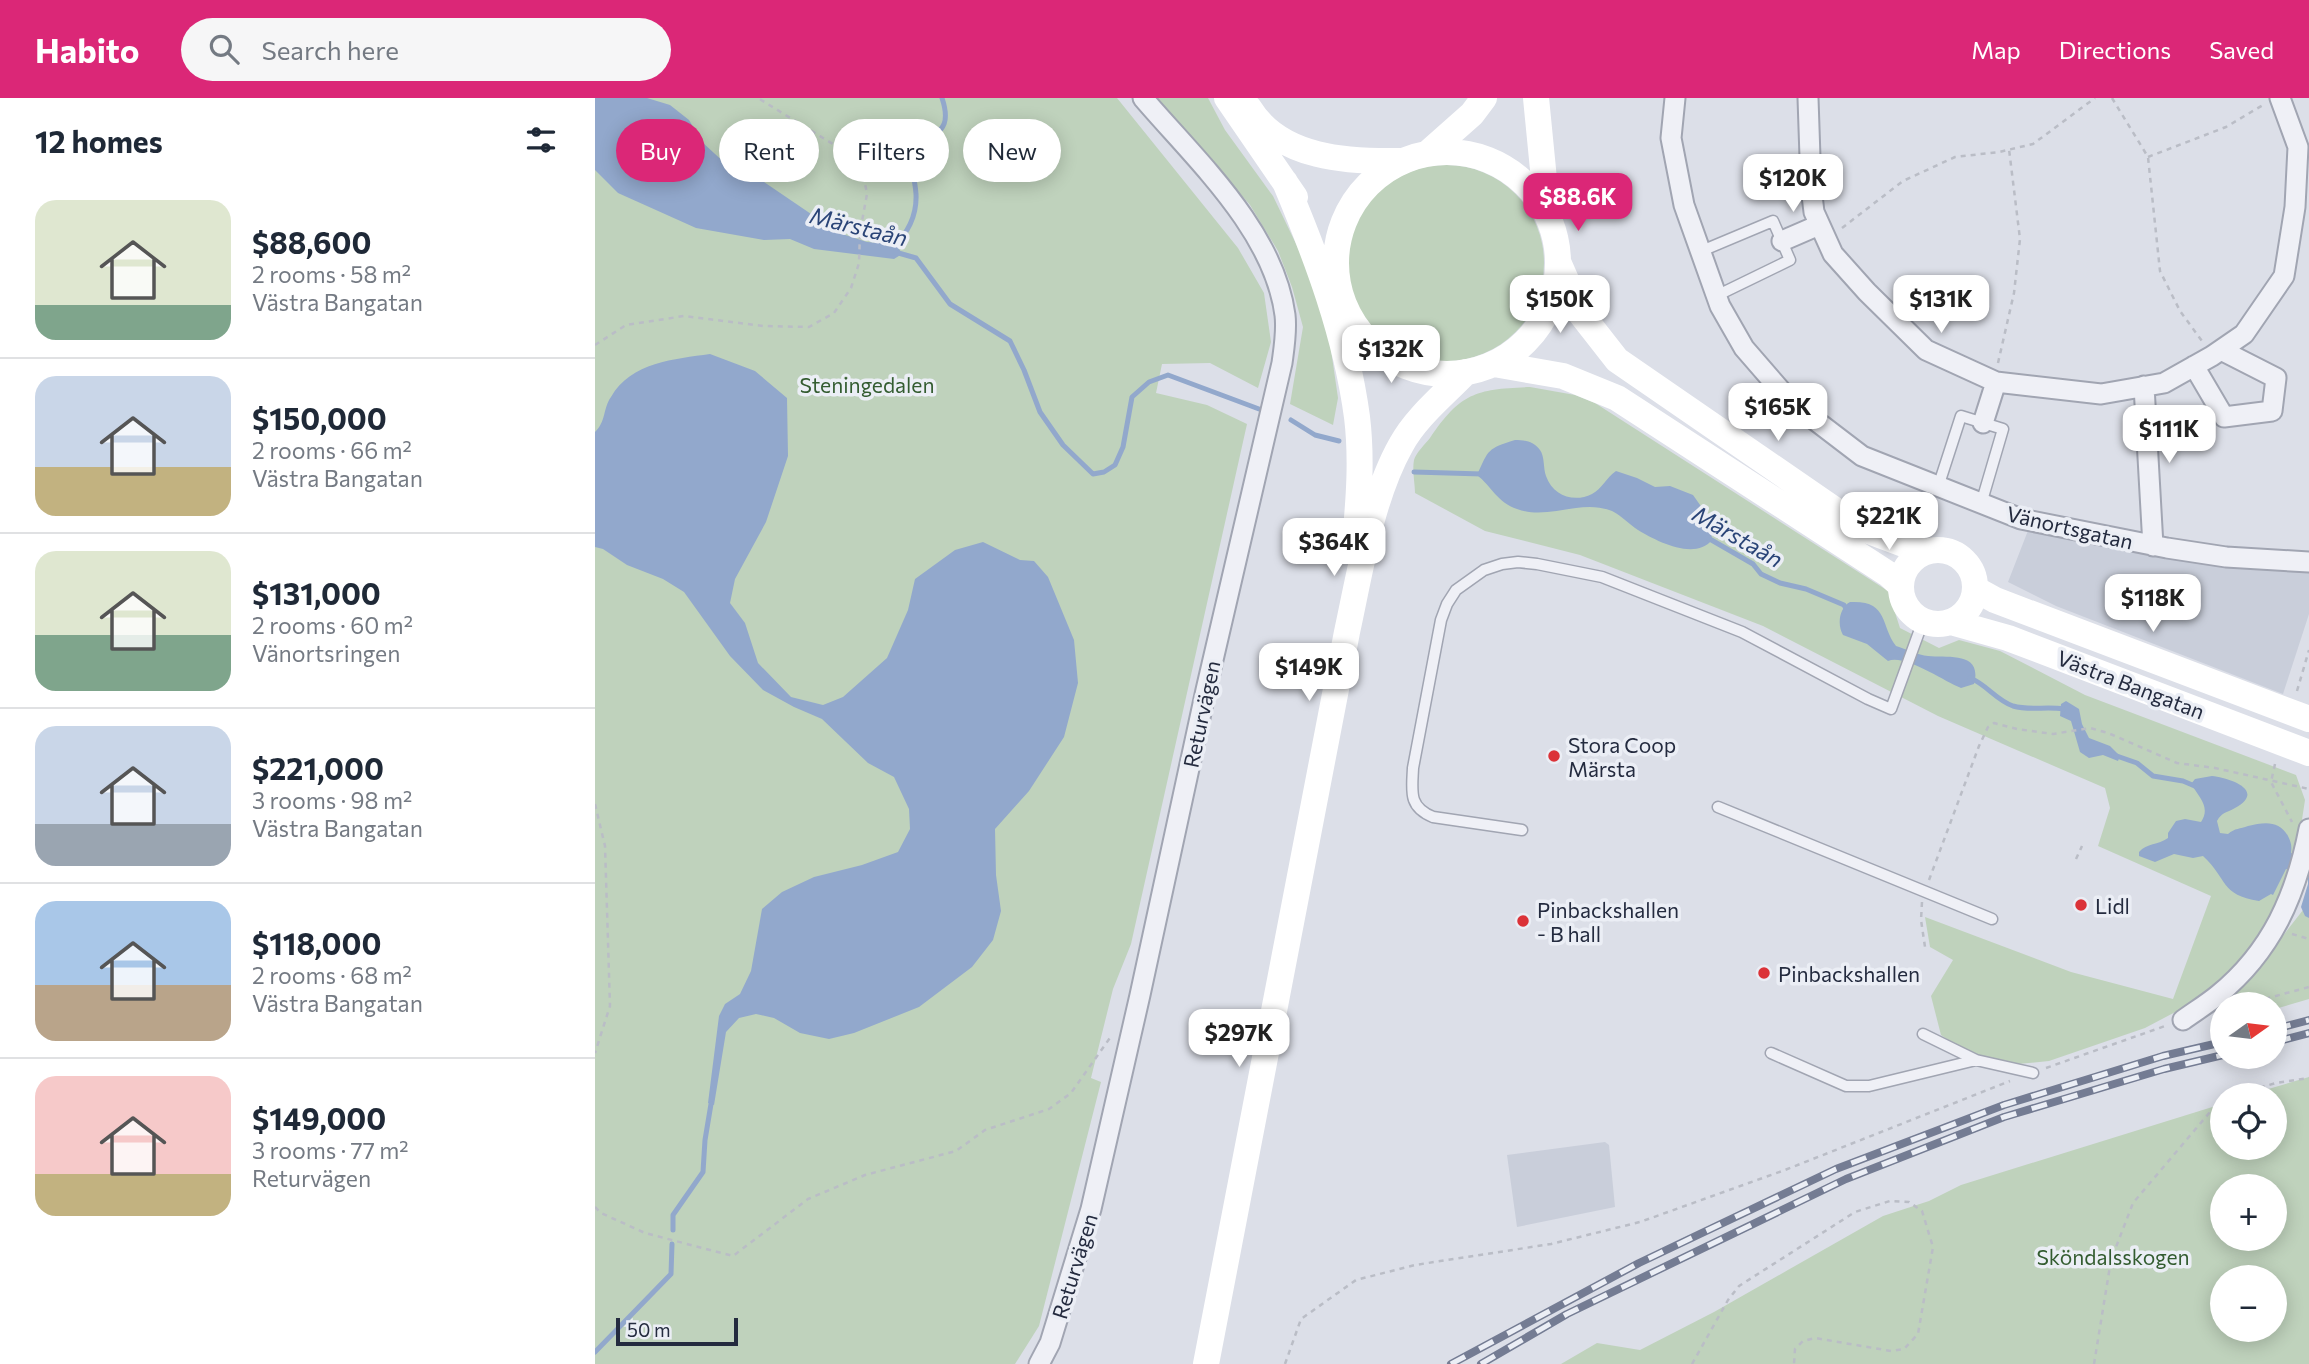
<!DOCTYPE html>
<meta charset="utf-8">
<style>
body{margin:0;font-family:Commissioner,sans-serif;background:#f6f6f7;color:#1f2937;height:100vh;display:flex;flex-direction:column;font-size:26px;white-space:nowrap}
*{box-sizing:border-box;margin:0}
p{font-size:23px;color:#747a83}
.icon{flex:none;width:38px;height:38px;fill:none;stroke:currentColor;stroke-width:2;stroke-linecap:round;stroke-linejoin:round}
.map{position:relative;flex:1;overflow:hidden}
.drawer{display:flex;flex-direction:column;background:#fff;width:595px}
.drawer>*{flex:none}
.guide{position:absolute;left:21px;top:21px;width:665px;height:63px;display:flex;gap:14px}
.needle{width:46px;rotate:76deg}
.tools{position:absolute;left:1615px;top:894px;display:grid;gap:14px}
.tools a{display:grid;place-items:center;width:77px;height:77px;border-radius:50%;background:#fff;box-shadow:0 4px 18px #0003;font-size:35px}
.scale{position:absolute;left:21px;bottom:18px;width:122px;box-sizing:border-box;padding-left:7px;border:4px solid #242b3f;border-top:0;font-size:19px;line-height:24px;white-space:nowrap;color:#242b3f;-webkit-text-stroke:5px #ebeef5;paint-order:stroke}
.price{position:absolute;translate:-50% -60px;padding:0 16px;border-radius:14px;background:#fff;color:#222;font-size:23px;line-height:46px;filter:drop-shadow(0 2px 4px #0008)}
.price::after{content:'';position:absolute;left:50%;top:42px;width:21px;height:16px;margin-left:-10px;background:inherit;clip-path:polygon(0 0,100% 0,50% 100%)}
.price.on{background:#db2777;color:#fff}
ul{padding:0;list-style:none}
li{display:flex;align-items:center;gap:21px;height:175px;padding:0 35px}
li+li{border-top:2px solid #e0e1e3}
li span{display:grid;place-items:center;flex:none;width:196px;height:140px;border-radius:21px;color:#555}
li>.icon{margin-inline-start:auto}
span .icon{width:84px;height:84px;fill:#fffc;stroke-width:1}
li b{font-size:30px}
h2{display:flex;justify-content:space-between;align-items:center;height:84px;padding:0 35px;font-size:30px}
.pill{padding:0 24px;border-radius:32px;background:#fff;box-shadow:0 4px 18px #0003;font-size:24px;line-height:63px}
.pill.on{background:#db2777;color:#fff}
header{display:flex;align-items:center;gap:42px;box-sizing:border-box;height:98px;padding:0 35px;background:#db2777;color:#fff}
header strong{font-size:33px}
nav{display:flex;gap:38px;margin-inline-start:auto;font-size:24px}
.search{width:490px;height:63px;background:#f6f6f7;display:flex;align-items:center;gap:18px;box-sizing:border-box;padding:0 24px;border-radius:38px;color:#747a83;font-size:26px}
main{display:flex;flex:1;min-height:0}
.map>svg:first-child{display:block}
</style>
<header>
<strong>Habito</strong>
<div class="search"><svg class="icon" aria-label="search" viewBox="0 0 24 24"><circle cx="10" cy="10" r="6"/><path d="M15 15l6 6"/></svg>Search here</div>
<nav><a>Map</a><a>Directions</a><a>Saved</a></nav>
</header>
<main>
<section class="drawer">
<h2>12 homes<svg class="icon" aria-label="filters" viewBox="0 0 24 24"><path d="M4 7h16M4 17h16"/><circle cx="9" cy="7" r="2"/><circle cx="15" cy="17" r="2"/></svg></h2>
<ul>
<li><span style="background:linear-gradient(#dfe7d0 75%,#7fa58c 0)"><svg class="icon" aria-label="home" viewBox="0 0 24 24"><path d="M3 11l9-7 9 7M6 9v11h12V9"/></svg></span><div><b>$88,600</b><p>2 rooms · 58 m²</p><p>Västra Bangatan</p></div></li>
<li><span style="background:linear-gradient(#c9d6e8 65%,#c2b280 0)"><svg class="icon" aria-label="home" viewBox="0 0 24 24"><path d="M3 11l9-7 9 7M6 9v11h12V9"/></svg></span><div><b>$150,000</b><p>2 rooms · 66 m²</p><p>Västra Bangatan</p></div></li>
<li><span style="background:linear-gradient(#dfe7d0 60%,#7fa58c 0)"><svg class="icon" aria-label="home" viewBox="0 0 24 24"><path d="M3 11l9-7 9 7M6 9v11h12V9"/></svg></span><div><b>$131,000</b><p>2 rooms · 60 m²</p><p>Vänortsringen</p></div></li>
<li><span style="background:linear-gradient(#c9d6e8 70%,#9aa5b1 0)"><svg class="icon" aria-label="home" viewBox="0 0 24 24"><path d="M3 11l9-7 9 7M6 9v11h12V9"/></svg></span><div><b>$221,000</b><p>3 rooms · 98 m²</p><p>Västra Bangatan</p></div></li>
<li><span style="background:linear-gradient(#a9c7e8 60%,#b9a48a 0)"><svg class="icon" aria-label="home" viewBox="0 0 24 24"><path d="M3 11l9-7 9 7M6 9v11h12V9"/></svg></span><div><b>$118,000</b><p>2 rooms · 68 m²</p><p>Västra Bangatan</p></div></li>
<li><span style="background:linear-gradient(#f6c9c9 70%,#c2b280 0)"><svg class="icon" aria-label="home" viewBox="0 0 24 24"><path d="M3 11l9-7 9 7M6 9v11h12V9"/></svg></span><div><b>$149,000</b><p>3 rooms · 77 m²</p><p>Returvägen</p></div></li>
</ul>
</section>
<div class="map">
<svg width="1714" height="1266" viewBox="0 0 1714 1266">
<rect width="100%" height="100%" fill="#dcdfe8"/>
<path fill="#c9ceda" d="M1434,430l280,41v45l-26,80 -227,-88 -48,-24z
M1010,1044l4,3 6,62 -98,20 -10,-72z"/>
<path fill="#bfd2bc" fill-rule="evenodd" d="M0,0h522l121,150 26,45 7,49 -13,46 -48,-25 -48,1 -6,29 51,12 40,19 -116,520 -18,45 -22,89 10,4 -62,244 -24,38h-420z
M561,0h52l17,32 48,66 51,106 14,96 -5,27 -43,-21 13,-77 -11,-40 -14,-36 -28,-46z
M753 165a98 98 0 1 1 196 0a98 98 0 1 1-196 0Z
M935,289l45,8 20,8 293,188 12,37 39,20 20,-8 41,11 85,44 211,80 9,25 -7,46 -27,77 -45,55 -45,31 -36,19 -96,33 -31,3 -52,-12 -25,-17 -10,-39 22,-36 -23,-13 -5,-30 146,55 102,27 38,-103 -113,-50 12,-38 -5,-20 -167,-72 -175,-90 -183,-71 -95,-24 -70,-38c0,-9 -3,-23 -1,-33 2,-7 11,-16 16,-22 31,-46 47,-49 100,-51z
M1714,787v114l-34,10v-5h-52v-2l38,-38 42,-54z
M1714,979v287h-748l36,-21 43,7 74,-38 169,-96 46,-15 32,-16 261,-81 1,44h52v-52l-27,-1zM1628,1088h52v53h-52zM1628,1180h52v52h-52z"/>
<path fill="#92a8cc" d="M0,0h52l23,7 19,15 13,22 25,23 37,17 75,51 28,9 29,2 6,10 -8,5 -80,-10 -24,-10 -26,1 -68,-12 -78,-35 -23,-23z
M115,256l45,17 32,27 1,58 -22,66 -31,57 -5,24 15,20 13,40 33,34 32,8 20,-8 44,-39 21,-48 7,-31 40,-29 28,-8 37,18 14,1 14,16 26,63 4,43 -14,54 -35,54 -34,38 1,46 5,36 -8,29 -21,27 -53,40 -65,26 -25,6 -29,-6 -26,-15 -18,-4 -17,4 -13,14 -12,73 -6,-2 11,-87 6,-12 15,-10 11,-23 11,-62 20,-17 32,-15 48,-12 36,-13 12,-23 -1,-20 -15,-32 -26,-14 -46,-44 -28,-12 -31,-17 -33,-34 -46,-64 -21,-13 -36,-14 -24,-16 -8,-2v-115c11,-10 8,-24 16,-35 20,-35 64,-38 99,-43z
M920,342c9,0 18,1 25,10 5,7 3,18 6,26 7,20 28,27 46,18 10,-5 14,-16 24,-23l21,7 18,9 15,-1 23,9 17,24 2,21c-17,21 -56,1 -74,-10 -9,-6 -16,-14 -26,-19 -32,-13 -63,10 -95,-2 -19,-6 -26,-23 -40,-34 12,-26 10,-26 38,-35z
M1255,504c39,-2 30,23 46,44 10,3 22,9 32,10 19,2 55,-5 46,28l-13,4c-18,-7 -56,-34 -73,-27l-21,-17 -24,-9c-6,-10 -4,-27 7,-33z
M1471,603l13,8 3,15 7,14 21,8 10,10 -2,5 -15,-6 -14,3 -9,-6 -9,-31 -11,-5 1,-12z
M1617,678c17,2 55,14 23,32 -9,5 -13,4 -18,13l3,12 8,1c7,-6 12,-5 20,-8 16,-4 31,-6 40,10 3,6 4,10 3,17l18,5v60l-4,-2 -4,-9 7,-23v-7l-22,-8 -13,26 -2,-1 -12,7c-39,-6 -31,-22 -56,-45l-10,2 -19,-4 -19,8 -16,-6v-4c8,-9 19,-7 29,-14v-5l8,-12 9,-2 16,3c10,-15 -2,-25 -10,-38l4,-5z"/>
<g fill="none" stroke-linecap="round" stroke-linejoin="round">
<path stroke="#92a8cc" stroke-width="5" d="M298,149c15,-14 24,-32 23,-53 -1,-17 -7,-24 3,-41 13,-22 35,-19 23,-55
M300,154l21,6 34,46 60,37 14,29 16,42 23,33 30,29 11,-2 11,-7 8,-18 9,-50 17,-15 19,-7 91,34
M696,322l24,15 24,6
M819,374l68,2
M1113,440l45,26 8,10 19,9 26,6 38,16 2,4
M1375,580c16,6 26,22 43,28 16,5 34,0 50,3
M1519,657l23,8 16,13 30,5 14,6
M78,1132v-15l30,-43 2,-32 6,-36
M0,1254l76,-78 1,-30"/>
<defs>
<path id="lane" d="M1104,154l74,-31 17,39 -74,36
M1343,389l23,-71 42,13 -22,75
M1123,709l274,112
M927,732l-89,-13c-25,-10 -21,-26 -20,-49l28,-148 6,-16 9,-14 28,-20 18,-6 16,-2 19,2 65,13 140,55 126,67 23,10 32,-88
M1328,936l53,26 57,13
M1176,955l75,33h23l107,-26"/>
<path id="street" d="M1080,0l-4,40 13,67 36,101 24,42 46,53 72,55 159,63 146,29 59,9 83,5
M1213,0l3,89 3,25 19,42 34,38 59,58 70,32 105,12 63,-11 48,-27 32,-22 40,-58 11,-69 3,-60 -18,-49
M1187,143l37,-16
M1599,268l30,51 48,-6 4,-33 -55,-28
M1549,288l9,160
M1388,325l13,-41
M1588,922c11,-8 24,-16 35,-25 54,-44 78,-100 91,-166
M444,1266l11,-21 41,-134 49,-214 66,-305 76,-327c2,-15 5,-32 3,-48 -11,-84 -89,-155 -142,-217"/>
</defs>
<use href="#lane" stroke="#a1a5b2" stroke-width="13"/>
<use href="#street" stroke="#a1a5b2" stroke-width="23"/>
<path stroke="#babdc6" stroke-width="2.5" stroke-dasharray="5 5" stroke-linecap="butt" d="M1517,0l36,59 12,114 20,40 22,30
M1553,59l78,-30 37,-22
M1247,130l61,-47 52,-24 44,-5 34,-8 62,-46
M0,247l31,-20 58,-9 79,10 46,1 25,-14 17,-25 8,-25 1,-31 7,-38 -4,-21 -22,-24 -83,-51
M1403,265l16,-70 6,-54 -11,-90
M1702,593l12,-41
M1680,666l-4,18 21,40
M0,706l10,42 5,160 -15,47
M1481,761l6,-13
M1334,782l50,-134 9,-19 6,-4 23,6 36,5 37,-6 18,5 69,30 38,5 94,21
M1327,804l-1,18 4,27
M1697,836l17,5
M1651,906l63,-17
M1451,970l119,-42
M1636,998l45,-13 33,-5
M0,1109l6,6 44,20 88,23 75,-57 57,-24 91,-24 29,-21 64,-21 22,-16 41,-58
M690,1266l16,-45 55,-39 59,-15 136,-21 89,-22 145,-52 225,-89
M1097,1266l36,-64 11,-14 116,-74 35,-11 19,1 13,9 11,36 -15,87 -14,15 -13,2 -76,-13 -12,3 -8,8 -1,15
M1499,1266l17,-104 22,-57 77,-91 13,-10"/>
<use href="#lane" stroke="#eff0f6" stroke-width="10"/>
<use href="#street" stroke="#eff0f6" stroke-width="19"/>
<path stroke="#fff" stroke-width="26" d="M632,0l68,99
M941,0l11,112
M654,10c31,51 100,54 152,53
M741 165a111 111 0 1 1 222 0a111 111 0 1 1-222 0Z
M833,55l44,-39 12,-16
M690,84c32,76 61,153 72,235 5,41 2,82 -2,123
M964,166l22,50 36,46 244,168 64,24
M899,266l69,12 54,22 271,176 13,12
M1306 489a37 37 0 1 1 74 0a37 37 0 1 1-74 0Z
M1380,491l20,11 314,119
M1356,524l57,16 301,115
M611,1266l141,-732c13,-59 24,-134 54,-187 15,-28 43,-50 65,-73"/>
<defs>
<path id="rail" d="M1680,931l34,-9
M1680,944l34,-9
M856,1266l188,-101 197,-94 168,-64 159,-49 60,-14
M886,1266l86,-50 279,-135 158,-62 160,-48 59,-14"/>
</defs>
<use href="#rail" stroke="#747c93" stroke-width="8"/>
<use href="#rail" stroke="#ebeef5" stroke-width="5" stroke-dasharray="16" stroke-linecap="butt"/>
</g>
<g fill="#db3238" stroke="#ebeef5" stroke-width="2.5">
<circle cx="959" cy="658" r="7"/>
<circle cx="1486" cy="807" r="7"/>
<circle cx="928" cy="823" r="7"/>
<circle cx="1169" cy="875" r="7"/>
</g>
<g text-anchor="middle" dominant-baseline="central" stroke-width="7" stroke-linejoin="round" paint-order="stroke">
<g font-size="21" fill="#335c30" stroke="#ebeef5">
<text x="272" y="286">Steningedalen</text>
<text x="1518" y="1158">Sköndalsskogen</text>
</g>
<g font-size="21" fill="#242b3f" stroke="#ebeef5">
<text transform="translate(1475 429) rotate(13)">Vänortsgatan</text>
<text transform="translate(1536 586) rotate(21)">Västra Bangatan</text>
<text transform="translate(606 616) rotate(-78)">Returvägen</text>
<text transform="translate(479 1168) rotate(-73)">Returvägen</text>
</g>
<g font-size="21" fill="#242b3f" stroke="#ebeef5" text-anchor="start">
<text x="973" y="646">Stora Coop<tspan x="973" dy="24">Märsta</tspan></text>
<text x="1500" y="807">Lidl</text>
<text x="942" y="811">Pinbackshallen<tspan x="942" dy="24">- B hall</tspan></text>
<text x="1183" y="875">Pinbackshallen</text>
</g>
<g font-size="23" font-style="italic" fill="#2a4477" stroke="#ebeef5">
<text transform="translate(264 128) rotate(14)">Märstaån</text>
<text transform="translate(1143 438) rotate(30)">Märstaån</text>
</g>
</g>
</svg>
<div class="tools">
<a><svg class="needle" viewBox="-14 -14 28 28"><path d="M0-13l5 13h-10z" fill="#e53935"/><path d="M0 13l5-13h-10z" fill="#747a83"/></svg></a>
<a><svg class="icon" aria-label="locate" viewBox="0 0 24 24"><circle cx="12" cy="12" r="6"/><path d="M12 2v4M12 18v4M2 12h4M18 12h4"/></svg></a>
<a>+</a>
<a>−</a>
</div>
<div class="scale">50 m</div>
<b class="price" style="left:1198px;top:116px">$120K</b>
<b class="price on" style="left:983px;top:135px">$88.6K</b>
<b class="price" style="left:965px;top:237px">$150K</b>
<b class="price" style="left:1346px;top:237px">$131K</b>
<b class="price" style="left:796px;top:287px">$132K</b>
<b class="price" style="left:1183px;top:345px">$165K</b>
<b class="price" style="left:1574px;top:367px">$111K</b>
<b class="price" style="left:1294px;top:454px">$221K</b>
<b class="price" style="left:739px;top:480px">$364K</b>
<b class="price" style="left:1558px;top:536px">$118K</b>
<b class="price" style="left:714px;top:605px">$149K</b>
<b class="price" style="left:644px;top:971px">$297K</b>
<div class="guide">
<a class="pill on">Buy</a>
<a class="pill">Rent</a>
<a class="pill">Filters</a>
<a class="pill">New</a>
</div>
</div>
</main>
